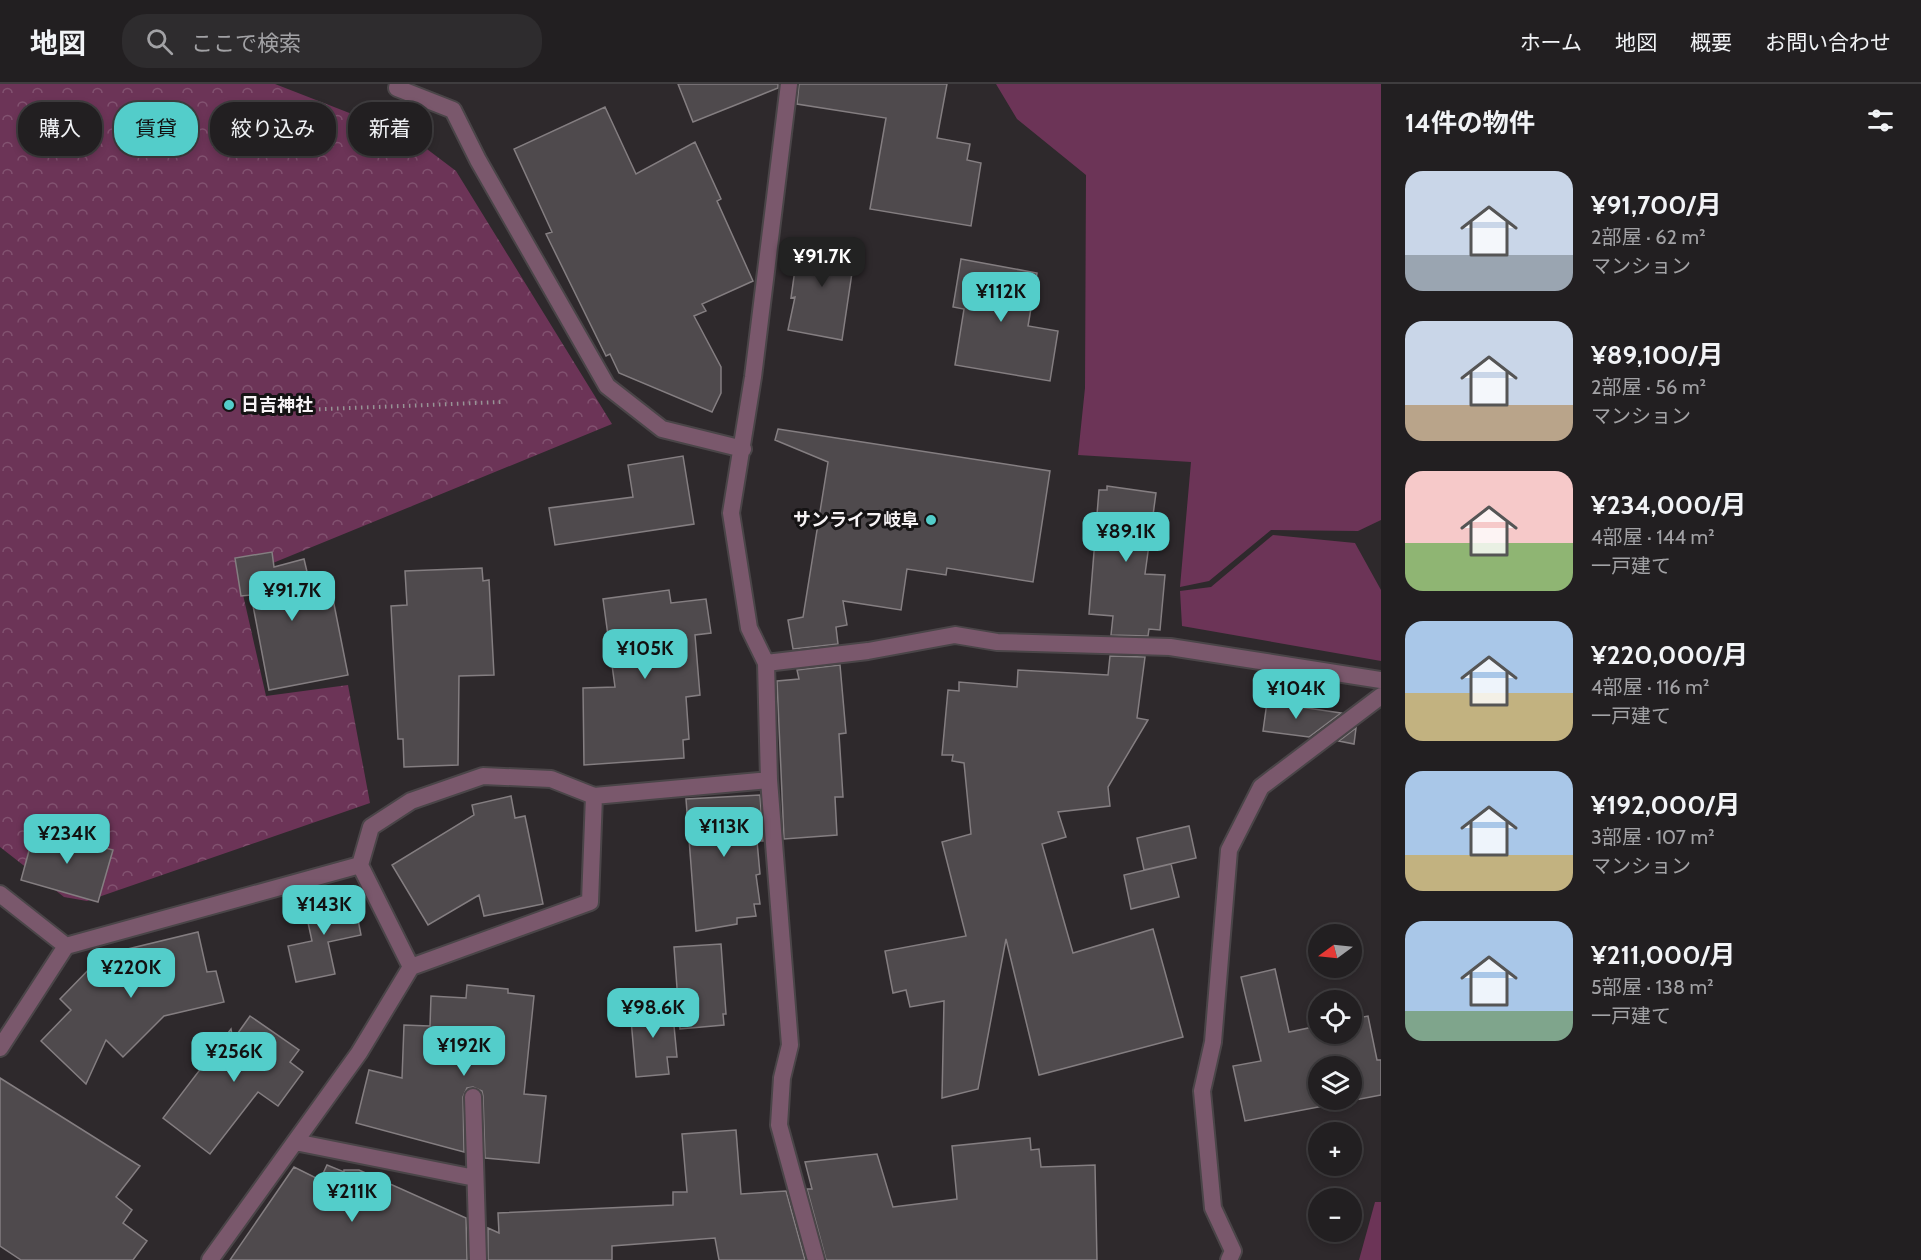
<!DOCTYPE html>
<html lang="ja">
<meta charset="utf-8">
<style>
body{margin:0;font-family:Cabin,"Noto Sans JP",sans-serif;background:#2e2c2e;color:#f1f3f6;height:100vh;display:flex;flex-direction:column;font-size:22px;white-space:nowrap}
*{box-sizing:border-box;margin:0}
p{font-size:20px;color:#a2a2a5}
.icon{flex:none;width:33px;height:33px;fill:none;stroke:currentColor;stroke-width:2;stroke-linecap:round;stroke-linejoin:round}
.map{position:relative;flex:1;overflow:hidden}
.side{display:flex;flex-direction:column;background:#221f21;width:540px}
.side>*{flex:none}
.hud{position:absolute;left:18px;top:18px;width:570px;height:54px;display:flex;gap:12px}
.needle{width:39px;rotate:255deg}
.tools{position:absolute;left:1308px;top:840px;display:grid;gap:12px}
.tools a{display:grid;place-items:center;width:54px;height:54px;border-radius:50%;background:#221f21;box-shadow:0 3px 9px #0003,0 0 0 2px #3f3d3f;font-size:30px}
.price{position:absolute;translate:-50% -51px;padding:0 14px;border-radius:12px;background:#53cdca;color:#111;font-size:20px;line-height:39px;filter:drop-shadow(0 2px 3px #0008)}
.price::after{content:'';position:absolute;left:50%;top:36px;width:18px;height:14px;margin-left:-9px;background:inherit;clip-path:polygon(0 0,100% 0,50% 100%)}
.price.on{background:#222;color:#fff}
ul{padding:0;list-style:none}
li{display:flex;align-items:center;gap:18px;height:150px;padding:0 24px}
li span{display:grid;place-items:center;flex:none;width:168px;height:120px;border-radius:18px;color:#555}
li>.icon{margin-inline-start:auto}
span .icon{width:72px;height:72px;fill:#fffc;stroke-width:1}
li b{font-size:26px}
h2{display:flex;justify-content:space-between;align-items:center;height:72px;padding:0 24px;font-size:26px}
.tag{padding:0 21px;border-radius:24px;background:#221f21;box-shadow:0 3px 9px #0003,0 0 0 2px #3f3d3f;font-size:21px;line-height:54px}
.tag.on{background:#53cdca;color:#111}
header{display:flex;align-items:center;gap:36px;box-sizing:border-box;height:84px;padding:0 30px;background:#221f21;border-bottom:2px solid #3f3d3f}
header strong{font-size:28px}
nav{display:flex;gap:33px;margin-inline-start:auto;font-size:21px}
.search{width:420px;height:54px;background:#2e2c2e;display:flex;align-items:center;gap:15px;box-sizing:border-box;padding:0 21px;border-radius:24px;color:#a2a2a5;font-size:22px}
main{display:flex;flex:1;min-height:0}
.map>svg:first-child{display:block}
</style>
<header>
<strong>地図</strong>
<div class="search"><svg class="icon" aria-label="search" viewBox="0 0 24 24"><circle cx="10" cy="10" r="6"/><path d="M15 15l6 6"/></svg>ここで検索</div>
<nav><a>ホーム</a><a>地図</a><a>概要</a><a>お問い合わせ</a></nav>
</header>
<main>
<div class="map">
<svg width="1381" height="1176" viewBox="0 0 1381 1176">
<defs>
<pattern id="forest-crowns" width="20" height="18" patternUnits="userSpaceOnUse" patternTransform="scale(1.5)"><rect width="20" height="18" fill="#6c3457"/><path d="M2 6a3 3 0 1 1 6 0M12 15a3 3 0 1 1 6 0" fill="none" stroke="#825270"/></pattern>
</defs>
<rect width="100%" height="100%" fill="#2e292c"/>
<path fill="#6c3457" d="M996,0h385v436l-23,11 -87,-1 -62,51 -29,6 11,-125 -113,-7 7,-67 1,-213 -69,-56z
M1273,451l82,8 26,47v71l-199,-35 -2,-35 31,-4z
M1375,1118h6v58h-22z"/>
<path fill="url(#forest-crowns)" d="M0,0h275l136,53 45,34 156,253 -373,153 27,119 82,-11 22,118 -283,98 -23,-4 -64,-50z"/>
<path fill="#4f4a4d" stroke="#847e81" stroke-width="1.5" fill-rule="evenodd" d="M678,0h100v4l-85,34z
M799,0h148l-10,54 33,6 -3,16 14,3 -10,63 -101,-17 16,-91 -89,-14z
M605,23l31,67 59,-32 26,57 -4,2 36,80 -51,23 4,7 -12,5 27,51v26l-9,19 -93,-39 -9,-19 -4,2 -60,-122 6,-2 -38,-83z
M807,154l49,8 -14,94 -54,-10 7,-33 -4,1 7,-50 7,1z
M961,175l76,14 -9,53 30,5 -8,50 -95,-16 9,-56 -11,-2z
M778,345l272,42 -17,111 -86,-14 -1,7 -39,-6 -6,41 -58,-9 4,24 -11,2 2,17 -45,5 -5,-29 15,-3 25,-155 -53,-22z
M683,372l11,68 -139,21 -6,-37 84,-11 -5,-32z
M1107,402l49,7 -11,81 20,1 -5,55 -11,-1 -1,7 -37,-1 2,-19 -24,-2 10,-124h8z
M272,468l2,15 30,-8 8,34 19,-4 17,86 -79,15 -18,-95 -10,1 -6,-38z
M482,484l1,13 6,-1 5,95 -35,1 -1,89 -54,2 -1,-28h-5l-7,-133 16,-1 -2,-34z
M669,506l2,13 35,-4 5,34 -16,2 5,60 -14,2 3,42 -6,1 1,18 -100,7 -1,-77 32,-1 -12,-88z
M1110,572l35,1 -8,61 11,2 -40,67 2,19 -52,6 8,25 -24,7 31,109 80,-24 30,108 -144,38 -33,-136 -28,150 -36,9 2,-97 -34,6 -4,-17 -13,3 -8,-42 81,-15 -24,-94 29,-8 -7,-71 -12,-2 1,-6h-11l6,-65 11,1v-9l58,5 1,-17 90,5z
M840,581l6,68 -7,1 4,63h-8l2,38 -53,4 -7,-158 22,-2 -2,-9z
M1267,618l74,11 -32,24 -46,-6z
M1356,644l-2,16 -15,-3z
M760,711l3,46h-6l3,33 -4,1 4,29h-6l2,12 -19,2v6l-41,7 -10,-132z
M511,712l4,22 10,-2 18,88 -59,12 -5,-21 -51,30 -36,-60 82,-50 -2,-10z
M1189,742l7,32 -52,12 -7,-32z
M35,745l78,21 -15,52 -77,-22z
M1171,780l8,33 -48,12 -7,-34z
M353,810l8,41 -33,7 7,32 -39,8 -8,-36 24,-5 -8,-37z
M198,848l9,40 9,-1 8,31 -60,14 -41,41 -17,-17 -20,44 -45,-43 30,-31 -11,-11 43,-44z
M721,860l5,70h-3l1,11 -44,4 -6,-82z
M1275,885l14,63 29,-6v8h34v-15l16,-3 9,44h4v35l-136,26 -12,-55 28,-5 -20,-84zM1318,982h34v34h-34z
M467,901l41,4v4l26,3 -10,98 22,2 -7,67 -54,-5 -2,-62 -1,-5 -9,-4 -6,1 -4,9 1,55 -108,-29 13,-53 33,8 2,-53 26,1 1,-30 35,2z
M672,921l5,52h-10l2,17 -33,3 -6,-69z
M250,932l49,34 -9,12 13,10 -25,34 -20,-14 -48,62 -47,-36 68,-89 2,11z
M0,994l140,88 -24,31 16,13 -9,13 24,18 -14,19h-112l-21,-14z
M736,1046l5,64 45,-3 19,69h-86l-4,-22 -103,8v14h-124v-32l11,5 -1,-20 175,-8v-13h14l-5,-58z
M1030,1054l1,12 8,-1 2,18 54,-2 2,95h-271l-19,-71h5l-7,-27 72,-8 16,53 64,-8 -5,-53z
M327,1081l17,7v-2h15l107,48 1,42h-237l64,-93 26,13z"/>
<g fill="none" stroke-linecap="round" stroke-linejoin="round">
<defs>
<path id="minor" d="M398,0l-1,4 56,22 25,50 129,226 55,43 81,20
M789,0l-36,293 -22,136 18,115 17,35 3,117 21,265 -8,33 -3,47 37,135
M766,579l102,-12 87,-16 42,7 173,5 211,33
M0,810l66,52
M411,883l-51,-102 11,-38 40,-26 72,-25 68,3 43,17 175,-16
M0,964l66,-102 294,-81
M473,1013l5,163
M295,1058l180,36
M210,1176l149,-207 52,-86 179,-65 4,-106
M1229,1176l4,-9 -20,-43 -11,-117 11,-49 16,-192 32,-63 120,-91"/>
</defs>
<use href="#minor" stroke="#4a4548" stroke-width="20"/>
<path stroke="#989396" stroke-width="4" stroke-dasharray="1.5 4.5" stroke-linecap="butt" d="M301,326l201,-8"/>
<use href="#minor" stroke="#7a586c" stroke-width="16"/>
</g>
<g fill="#53cdca" stroke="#151314" stroke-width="2">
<circle cx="229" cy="321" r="6"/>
<circle cx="931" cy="436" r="6"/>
</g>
<g text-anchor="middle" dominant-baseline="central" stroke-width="6" stroke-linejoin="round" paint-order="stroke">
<g font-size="18" font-weight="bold" fill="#f7f3f5" stroke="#151314" text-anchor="start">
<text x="241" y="321">日吉神社</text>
<text x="919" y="436" text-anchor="end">サンライフ岐阜</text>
</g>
</g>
</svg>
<div class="tools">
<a><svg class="needle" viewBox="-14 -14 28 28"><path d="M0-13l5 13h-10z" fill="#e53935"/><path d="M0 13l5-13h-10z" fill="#a2a2a5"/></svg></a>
<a><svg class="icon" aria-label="locate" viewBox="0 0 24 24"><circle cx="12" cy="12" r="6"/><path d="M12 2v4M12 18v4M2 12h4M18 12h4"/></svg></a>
<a><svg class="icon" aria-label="layers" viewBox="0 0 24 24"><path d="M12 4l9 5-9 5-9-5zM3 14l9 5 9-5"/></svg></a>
<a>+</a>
<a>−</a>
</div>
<b class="price on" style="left:822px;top:204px">¥91.7K</b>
<b class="price" style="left:1001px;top:239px">¥112K</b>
<b class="price" style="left:1126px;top:479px">¥89.1K</b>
<b class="price" style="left:292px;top:538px">¥91.7K</b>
<b class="price" style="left:645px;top:596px">¥105K</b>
<b class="price" style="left:1296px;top:636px">¥104K</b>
<b class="price" style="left:724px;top:774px">¥113K</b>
<b class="price" style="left:67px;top:781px">¥234K</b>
<b class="price" style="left:324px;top:852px">¥143K</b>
<b class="price" style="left:131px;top:915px">¥220K</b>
<b class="price" style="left:653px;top:955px">¥98.6K</b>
<b class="price" style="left:464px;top:993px">¥192K</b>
<b class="price" style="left:234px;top:999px">¥256K</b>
<b class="price" style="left:352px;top:1139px">¥211K</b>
<div class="hud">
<a class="tag">購入</a>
<a class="tag on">賃貸</a>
<a class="tag">絞り込み</a>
<a class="tag">新着</a>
</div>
</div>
<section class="side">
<h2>14件の物件<svg class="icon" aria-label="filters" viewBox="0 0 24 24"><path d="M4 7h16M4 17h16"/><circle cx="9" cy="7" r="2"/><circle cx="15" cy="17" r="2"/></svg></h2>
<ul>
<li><span style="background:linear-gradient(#c9d6e8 70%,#9aa5b1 0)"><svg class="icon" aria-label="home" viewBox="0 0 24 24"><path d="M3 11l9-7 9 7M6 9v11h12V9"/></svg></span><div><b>¥91,700/月</b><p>2部屋 · 62 m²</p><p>マンション</p></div></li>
<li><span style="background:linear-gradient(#c9d6e8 70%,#b9a48a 0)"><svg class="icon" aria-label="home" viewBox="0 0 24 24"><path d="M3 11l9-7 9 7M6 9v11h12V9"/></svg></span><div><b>¥89,100/月</b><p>2部屋 · 56 m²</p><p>マンション</p></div></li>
<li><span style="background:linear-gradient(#f6c9c9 60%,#8fb573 0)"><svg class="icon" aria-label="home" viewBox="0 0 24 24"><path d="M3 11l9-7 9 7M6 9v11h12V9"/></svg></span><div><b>¥234,000/月</b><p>4部屋 · 144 m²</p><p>一戸建て</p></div></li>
<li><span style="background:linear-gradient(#a9c7e8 60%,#c2b280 0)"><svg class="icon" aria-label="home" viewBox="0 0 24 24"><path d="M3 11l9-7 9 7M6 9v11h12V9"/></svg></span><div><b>¥220,000/月</b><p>4部屋 · 116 m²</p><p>一戸建て</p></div></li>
<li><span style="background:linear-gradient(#a9c7e8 70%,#c2b280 0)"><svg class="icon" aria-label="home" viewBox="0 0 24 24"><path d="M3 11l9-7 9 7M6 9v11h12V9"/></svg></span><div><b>¥192,000/月</b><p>3部屋 · 107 m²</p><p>マンション</p></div></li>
<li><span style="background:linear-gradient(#a9c7e8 75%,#7fa58c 0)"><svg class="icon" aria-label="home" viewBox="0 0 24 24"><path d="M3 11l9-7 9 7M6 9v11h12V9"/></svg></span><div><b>¥211,000/月</b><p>5部屋 · 138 m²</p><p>一戸建て</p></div></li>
</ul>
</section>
</main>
